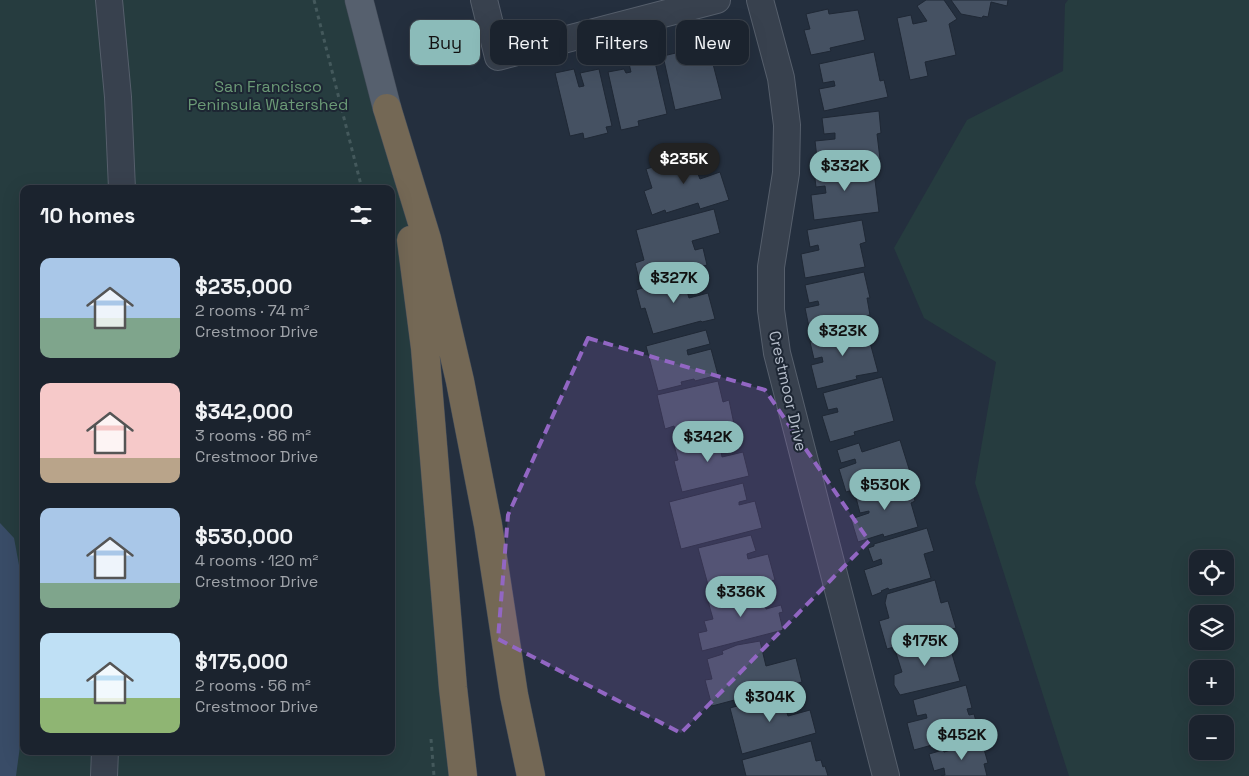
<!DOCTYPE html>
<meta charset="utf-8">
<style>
body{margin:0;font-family:"Space Grotesk",sans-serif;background:#242b36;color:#f1f3f6;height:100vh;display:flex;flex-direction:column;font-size:19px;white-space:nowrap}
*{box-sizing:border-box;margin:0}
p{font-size:16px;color:#a0a4aa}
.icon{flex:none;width:28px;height:28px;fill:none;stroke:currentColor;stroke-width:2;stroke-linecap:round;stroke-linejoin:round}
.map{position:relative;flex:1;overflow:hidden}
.details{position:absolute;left:20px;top:185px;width:375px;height:570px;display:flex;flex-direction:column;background:#1b232e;border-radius:10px;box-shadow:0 5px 20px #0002,0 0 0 1px #39404a}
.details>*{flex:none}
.guide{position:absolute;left:410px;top:20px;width:475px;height:45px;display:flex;gap:10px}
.controls{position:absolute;left:1189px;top:550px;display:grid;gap:10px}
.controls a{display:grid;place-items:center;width:45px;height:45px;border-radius:10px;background:#1b232e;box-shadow:0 5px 20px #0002,0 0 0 1px #39404a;font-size:25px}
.price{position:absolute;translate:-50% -42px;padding:0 11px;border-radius:18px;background:#8bbbb9;color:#111;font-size:16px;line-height:32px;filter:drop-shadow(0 1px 2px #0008)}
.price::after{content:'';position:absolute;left:50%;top:30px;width:15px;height:11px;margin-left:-8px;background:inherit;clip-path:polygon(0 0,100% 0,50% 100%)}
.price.current{background:#222;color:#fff}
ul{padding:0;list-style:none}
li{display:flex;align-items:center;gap:15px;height:125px;padding:0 20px}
li span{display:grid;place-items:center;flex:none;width:140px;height:100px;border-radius:10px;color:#555}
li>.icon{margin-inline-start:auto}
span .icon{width:60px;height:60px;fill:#fffc;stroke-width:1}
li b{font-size:21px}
h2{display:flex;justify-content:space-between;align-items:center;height:60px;padding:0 20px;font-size:21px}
.tag{padding:0 18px;border-radius:10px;background:#1b232e;box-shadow:0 5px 20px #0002,0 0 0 1px #39404a;font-size:18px;line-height:45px}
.tag.current{background:#8bbbb9;color:#111}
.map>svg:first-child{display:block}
</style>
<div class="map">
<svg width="1249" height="776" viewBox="0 0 1249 776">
<rect width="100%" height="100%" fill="#242f3e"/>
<path fill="#263c3f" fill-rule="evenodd" d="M0,0h359l28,108 24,136 52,532h-463zM24,189h367v562h-367z
M1068,0h181v776h-180l-94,-293 21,-121 -72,-44 -30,-70 73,-128 96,-49 2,-67zM1198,559h27v27h-27zM1198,614h27v27h-27zM1198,669h27v27h-27zM1198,724h27v27h-27z"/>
<path fill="#394c67" d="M0,523l14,15 10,54v124l-8,60h-16z"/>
<path fill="#455162" stroke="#1f2835" d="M926,0h18l13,19 -8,5 7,31 -31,7 3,14 -18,4 -13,-62 14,-3 2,9 14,-3 -10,-15z
M951,0h57l-1,6 -16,-4 -3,15 -5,-1 -1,2 -21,-4z
M828,9l1,5 29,-4 7,30 -35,8 1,3 -20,4 -7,-25 6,-1 -4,-15z
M715,34l7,27 -9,3 9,35 -47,11 -12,-54 17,-4 2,9 8,-2 -5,-18z
M652,49l15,65 -29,7 1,5 -18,4 -13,-58 16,-3 2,4 5,-1 -4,-17z
M874,52l6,29 4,-1 4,17 -64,14 -5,-22 16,-3 -1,-5 -11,2 -4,-19z
M574,69l5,18 5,-1 -4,-13 19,-4 13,57 -6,1 2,6 -24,6 -1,-6 -13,3 -15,-63z
M879,111l2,22 -4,1 3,25 -62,7 -3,-25 20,-2v-6l-11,1 -2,-16z
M704,152l6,19 -12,3 2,5 20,-7 9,28 -29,9 -2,-6 -32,10 -1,-3 -13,5 -8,-24 8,-3 -6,-19z
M873,164l6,48 -65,8 -3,-25 15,-2 -1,-7 -9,1 -2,-16z
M714,209l6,24 -28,8 3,9 8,-2 4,17 -67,18 -5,-20 9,-3 -8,-30z
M862,220l4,22 -6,2 5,23 -60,11 -4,-24 18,-4 -1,-5 -8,2 -3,-17z
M864,272l6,26h-3l3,17 -22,5 1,4 -39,8 -5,-24 14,-3 -1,-4 -9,2 -4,-18z
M693,274l4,14 -10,3 2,7 19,-5 7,26 -13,3 -1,-1 -48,13 -8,-26 -4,1 -5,-19 41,-13v1z
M865,324l13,48 -22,4 1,3 -40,10 -6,-24 12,-3 -1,-5 -8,2 -4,-17 30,-7 -1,-5z
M706,330l4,14 -23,6 1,5 23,-6 7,26 -23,6 -1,-2 -13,3 1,3 -24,6 -12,-45z
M882,377l12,44 -40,11 1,3 -25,7 -8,-26 16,-4 -1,-4 -9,2 -5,-17z
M718,381l5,21 6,-2 5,24 -15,4 1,2 -42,10 -4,-14 -9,3 -8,-34z
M727,432l4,17 -10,2 1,6 21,-5 6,24 -67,16 -8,-31 4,-1 -4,-15z
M900,440l10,32 -7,3v2l-36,11 -1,-2 -20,6 -7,-23 17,-6 -1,-4 -14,4 -4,-13 22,-7 3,9z
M908,479l7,22 -4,2 7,24 -34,10 -1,-3 -25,8 -7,-23 18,-6v-2l-9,2 -5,-19z
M743,483l4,17 -8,2v3l16,-4 7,27 -81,21 -12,-47z
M927,528l7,23 -10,3 7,24 -42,12 -1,-2 -7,3 1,1 -10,4 -8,-26 18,-6 -1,-5 -8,3 -5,-14 6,-2v-2z
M751,535l5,16 -9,3 1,5 20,-5 7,26 -64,16 -13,-48z
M935,580l6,23 7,-2 8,27 -12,3 -1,-3 -19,6 1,4 -38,11 -8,-28 10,-3 -4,-15 2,-9z
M769,585l4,16 -8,2 1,6 15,-4 2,7 -4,1 4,17 -81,21 -4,-18 9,-2 -3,-10 9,-2 -5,-18z
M940,636l4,13 6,-2 10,34 -60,14 -6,-10v-10l8,-3 -7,-22z
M760,641l6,25 30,-8 6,24 -90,24 -7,-26 7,-1 -5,-20 16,-5 -1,-3 15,-6z
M966,685l6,23 -5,1 2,6 5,-1 5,18 -65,18 -7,-27 20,-5 -1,-4 -9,2 -4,-16z
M791,691l4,16 -9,3 2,6 22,-6 6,23 -74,21 -12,-46z
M981,739l7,24 -4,1 3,12h-46l4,-1 -1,-7 -10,3 -5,-17 14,-4 1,2 30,-9 -1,-2z
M811,741l5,20 5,-1 2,7 2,-1 3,10h-82l-4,-16z"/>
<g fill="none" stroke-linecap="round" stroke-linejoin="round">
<defs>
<path id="minor" d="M109,0l9,97 4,92
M484,0l14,57 219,-57
M760,0l21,78 6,47 -1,48 -15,94v43l6,43 109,423
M104,776l1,-25"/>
<path id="major" d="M359,0l28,108"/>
<path id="highway" d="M387,108l40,131 33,142 28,144 26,170 17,81
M411,240l14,108 28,340 10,88"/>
</defs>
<use href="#minor" stroke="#565f6c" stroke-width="28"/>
<use href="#major" stroke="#414a57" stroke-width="29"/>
<use href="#highway" stroke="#434c59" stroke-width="29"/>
<path stroke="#44595c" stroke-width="3" stroke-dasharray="4 4" stroke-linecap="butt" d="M314,0l48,189
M391,305l2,7
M431,739l3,37"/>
<use href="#minor" stroke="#38414e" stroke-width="26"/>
<use href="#major" stroke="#56606e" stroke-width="28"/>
<use href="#highway" stroke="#746855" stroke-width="28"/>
</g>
<path fill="#9266c3" fill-opacity="0.2" stroke="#9266c3" stroke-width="4" stroke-dasharray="10 6" stroke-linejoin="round" d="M588,338l177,52 104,151 -188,192 -183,-94 10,-124z"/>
<g text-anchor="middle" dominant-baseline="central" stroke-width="4" stroke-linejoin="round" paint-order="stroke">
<g font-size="16" fill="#6b9a76" stroke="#1d2633">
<text x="268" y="86">San Francisco<tspan x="268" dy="18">Peninsula Watershed</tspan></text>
</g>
<g font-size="16" fill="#b4bcc9" stroke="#1d2633">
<text transform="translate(788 391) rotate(77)">Crestmoor Drive</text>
</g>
</g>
</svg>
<div class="controls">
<a><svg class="icon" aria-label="locate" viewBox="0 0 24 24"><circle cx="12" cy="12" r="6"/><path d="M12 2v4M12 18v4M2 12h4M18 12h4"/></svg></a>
<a><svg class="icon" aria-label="layers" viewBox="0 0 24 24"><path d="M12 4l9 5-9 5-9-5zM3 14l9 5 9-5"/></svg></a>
<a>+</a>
<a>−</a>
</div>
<b class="price current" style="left:684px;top:185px">$235K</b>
<b class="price" style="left:845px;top:192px">$332K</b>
<b class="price" style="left:674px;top:304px">$327K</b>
<b class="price" style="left:843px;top:357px">$323K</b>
<b class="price" style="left:708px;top:463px">$342K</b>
<b class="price" style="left:885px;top:511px">$530K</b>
<b class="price" style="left:741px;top:618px">$336K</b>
<b class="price" style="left:925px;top:667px">$175K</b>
<b class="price" style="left:770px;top:723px">$304K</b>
<b class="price" style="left:962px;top:761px">$452K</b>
<div class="guide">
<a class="tag current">Buy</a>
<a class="tag">Rent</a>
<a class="tag">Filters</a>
<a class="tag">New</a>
</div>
<section class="details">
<h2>10 homes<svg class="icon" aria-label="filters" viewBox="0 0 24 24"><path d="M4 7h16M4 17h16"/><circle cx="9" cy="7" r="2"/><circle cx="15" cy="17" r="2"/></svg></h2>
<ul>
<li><span style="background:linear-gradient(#a9c7e8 60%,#7fa58c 0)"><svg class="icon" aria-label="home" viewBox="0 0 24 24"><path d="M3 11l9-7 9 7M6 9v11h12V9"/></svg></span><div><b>$235,000</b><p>2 rooms · 74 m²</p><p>Crestmoor Drive</p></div></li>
<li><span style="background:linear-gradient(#f6c9c9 75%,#b9a48a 0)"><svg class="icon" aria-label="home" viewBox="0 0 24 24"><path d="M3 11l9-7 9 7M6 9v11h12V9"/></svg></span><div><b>$342,000</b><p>3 rooms · 86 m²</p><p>Crestmoor Drive</p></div></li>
<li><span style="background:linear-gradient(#a9c7e8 75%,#7fa58c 0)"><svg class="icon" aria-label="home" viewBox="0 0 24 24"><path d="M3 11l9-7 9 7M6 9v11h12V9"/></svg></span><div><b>$530,000</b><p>4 rooms · 120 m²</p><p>Crestmoor Drive</p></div></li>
<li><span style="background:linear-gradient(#bfe0f5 65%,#8fb573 0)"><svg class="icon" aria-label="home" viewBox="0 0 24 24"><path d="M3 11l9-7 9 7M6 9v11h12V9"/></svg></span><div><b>$175,000</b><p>2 rooms · 56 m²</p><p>Crestmoor Drive</p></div></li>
</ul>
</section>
</div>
